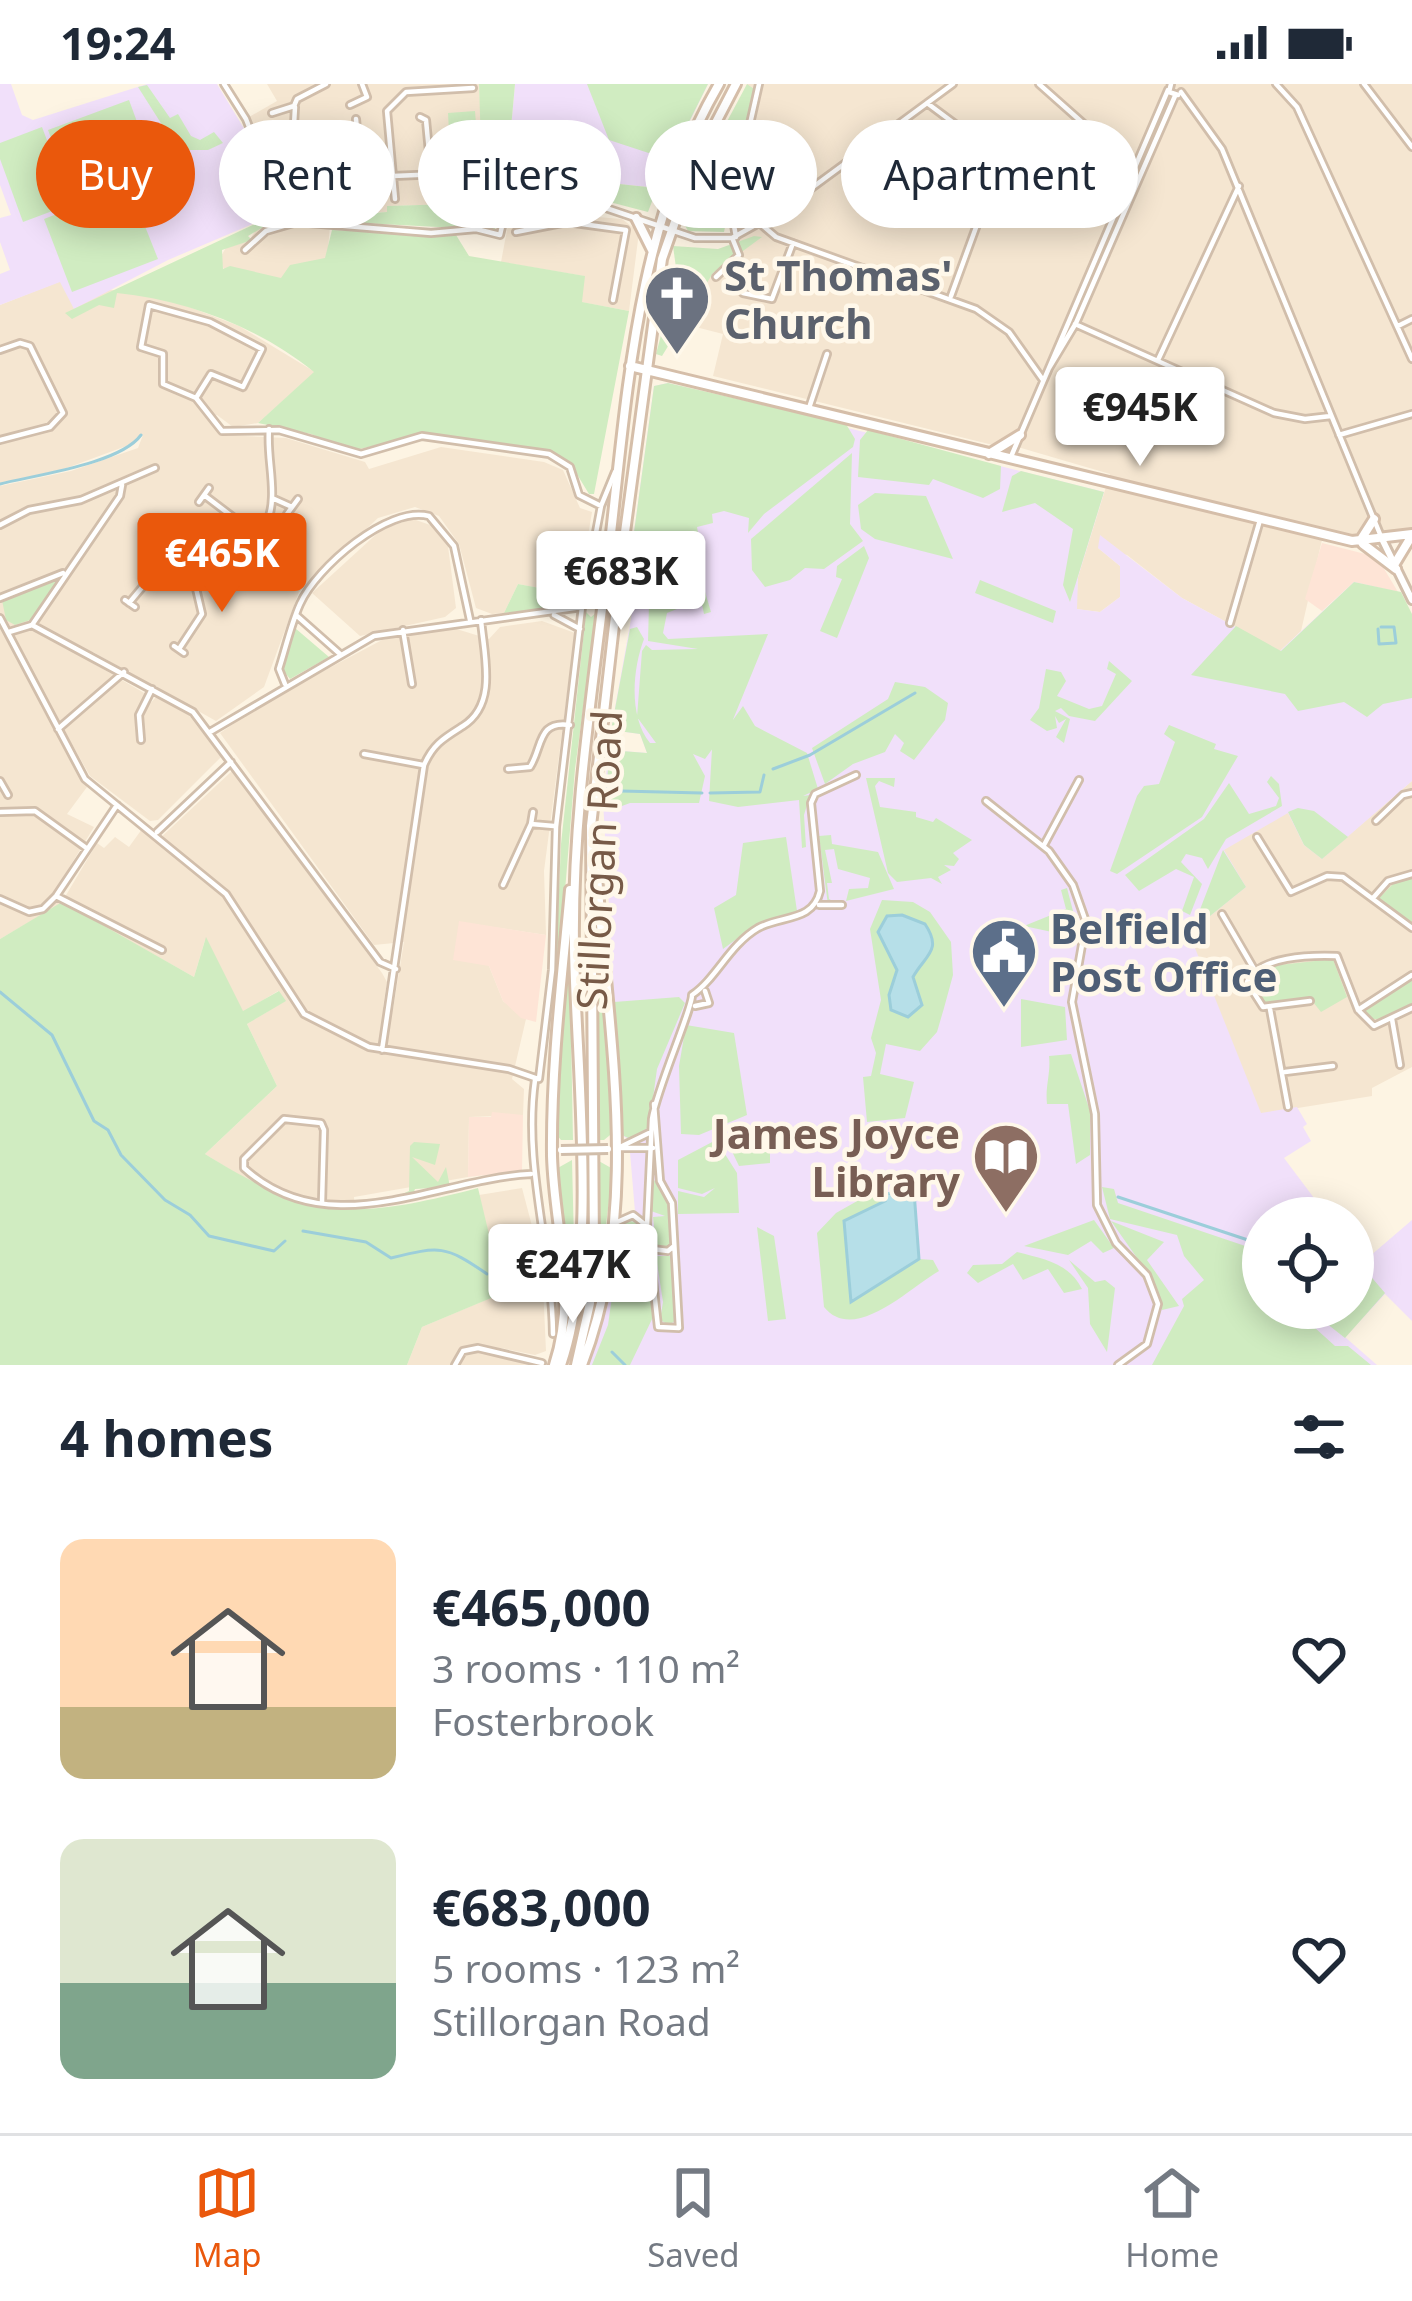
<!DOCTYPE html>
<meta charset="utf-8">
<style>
body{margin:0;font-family:"Noto Sans",sans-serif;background:#f6f6f7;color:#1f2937;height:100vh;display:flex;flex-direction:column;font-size:45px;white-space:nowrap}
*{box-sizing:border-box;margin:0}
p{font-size:39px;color:#747a83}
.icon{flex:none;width:66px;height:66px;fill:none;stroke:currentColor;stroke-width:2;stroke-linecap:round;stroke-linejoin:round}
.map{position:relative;height:1281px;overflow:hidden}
.side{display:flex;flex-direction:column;background:#fff;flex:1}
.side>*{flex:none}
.guide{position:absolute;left:36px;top:36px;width:1341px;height:108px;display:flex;gap:24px}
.buttons{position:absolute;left:1242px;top:1113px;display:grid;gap:24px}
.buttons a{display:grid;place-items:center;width:132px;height:132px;border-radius:50%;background:#fff;box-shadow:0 6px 30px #0003;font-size:60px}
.price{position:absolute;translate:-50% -102px;padding:0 27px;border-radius:12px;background:#fff;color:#222;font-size:39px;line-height:78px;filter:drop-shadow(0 3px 6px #0008)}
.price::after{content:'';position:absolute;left:50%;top:72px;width:36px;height:27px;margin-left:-18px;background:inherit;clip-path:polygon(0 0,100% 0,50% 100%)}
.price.current{background:#ea580c;color:#fff}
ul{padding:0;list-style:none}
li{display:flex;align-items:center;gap:36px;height:300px;padding:0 60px}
li span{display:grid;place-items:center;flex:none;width:336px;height:240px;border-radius:24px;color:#555}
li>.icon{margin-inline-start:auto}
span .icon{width:144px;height:144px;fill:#fffc;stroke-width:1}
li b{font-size:51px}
h2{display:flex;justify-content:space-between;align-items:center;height:144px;padding:0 60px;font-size:51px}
.chip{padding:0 42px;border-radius:54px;background:#fff;box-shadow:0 6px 30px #0003;font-size:42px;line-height:108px}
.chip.current{background:#ea580c;color:#fff}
.status{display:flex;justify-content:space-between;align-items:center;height:84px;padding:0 60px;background:#fff;direction:ltr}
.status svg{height:33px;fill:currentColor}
.menu{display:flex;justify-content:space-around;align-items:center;height:168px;border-top:3px solid #e0e1e3;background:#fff;font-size:33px;color:#747a83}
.menu a{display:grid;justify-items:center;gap:6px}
.menu .current{color:#ea580c}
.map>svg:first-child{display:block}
</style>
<div class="status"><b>19:24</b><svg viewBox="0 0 49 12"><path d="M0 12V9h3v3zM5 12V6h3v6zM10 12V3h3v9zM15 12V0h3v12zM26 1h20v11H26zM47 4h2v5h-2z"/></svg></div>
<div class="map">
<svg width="1412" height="1281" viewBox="0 0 1412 1281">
<rect width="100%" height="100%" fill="#fdf4e3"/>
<path fill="#f5e6d1" d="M267,0h212l6,119 -97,3v6l-57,2 -6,71 -101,-15 -4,-12 8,-14 20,-2 11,-17 28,-5 -22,-78 -16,-25 28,-16z
M747,0h665v449l-23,5 -65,-7 -23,100 -21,20 -98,-53 -55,-43 -29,-7 22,18v31l-20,15 -24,-3 2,-32 32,-103 -106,-31 -7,3 -284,-70 10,-42 -43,-11 29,-45 25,-23 1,-34 -9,1 -3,-9z
M572,131l50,4 17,13 -10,79 -48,-9 3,-26 -83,-14 7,-37z
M61,197l110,19 68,26 76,46 -57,51 -25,4 -16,-12 -9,3 13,17 65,3 79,24 4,7 72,-22 103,15 19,8 17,38 12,4 -14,83 -60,-11 -14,29 -12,1 -16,-6 -17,-64 -20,-28 -24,-9 -37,11 -79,74 -35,95 -48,34 -123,-69 -4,9 57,33 -6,10 5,5 12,-13 28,14 36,47 -63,63 -8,1 -60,-45 -44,-78 -6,7 47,82 -20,27 27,13 -44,72 12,3 35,-59 7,5 11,-11 14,10 13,-18 16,11 74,-69 150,202 5,9 -4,25 10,2 11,-67 -30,3 -154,-212 47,-32 115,-61 68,-13 39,12 11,-12 42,-6 33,12 -31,238 2,64 -87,-13 30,44 14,35 23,18 -14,60 12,10 -1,26 -54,2 -1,60 -114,20 1,15 -46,-6 -64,-27 -40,-25 72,-68 -30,-62 38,-23 -7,-10 -35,21 -38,-72 -11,37 -132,-74 -62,36v-453l71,-15 67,-23 5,-13 -14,10 -65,24 -64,14v-178z
M413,435l23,8 12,19 8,62 -11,9 -85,19 -48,-43 70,-64z
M1412,697v286l-40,21v8l-143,23 -40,-186 56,-46 -22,-37 65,-38 16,33 18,13z
M522,1104l20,76 4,87 -11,4 -34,-7 2,10 28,7h-124l15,-38 80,-34 -23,-98z"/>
<path fill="#fee4d6" d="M1322,459l55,14 21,35 -44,-10 -32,29 -17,-12z
M459,837l87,14 -10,87 -15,-4 -18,-17 -14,-35 -36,-6z
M492,1028l31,3 -1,56 -54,6 1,-60h22z"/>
<path fill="#f1e0fa" d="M0,0h11l11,31 11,5 114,-36h70l28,46 31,84 -108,46 -94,49 -14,-27 -60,23v-31l10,-4 -10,-28v-24l11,-3 -11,-30z
M515,0h193l-51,104 -38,-4 -61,18 -18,-50 -30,-13z
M668,299l436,109 -26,85 -1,32 23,3 20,-15v-31l-22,-18 2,-13 82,63 98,53 74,-69 44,10 14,39v150l-90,78 -18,-14 -16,-32 -64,37 22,37 -57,46 72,180 36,-6 10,17 -4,3 8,14 -27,17 45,60h-66v90h90v-59l10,13 49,-42v101l-27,-27 -40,43 32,28h-788l25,-80 9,-65 12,-8 -6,-72 -7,-5 -19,-334 6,-51 38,3 -7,-19 -29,-4 20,-111 5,-47 -5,-18 23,-168z"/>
<path fill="#d0ecc1" d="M479,0h36l-5,55 30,13 18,49 61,-17 38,4 -9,24 -50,-13 -94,14 -22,-35z
M587,0h121l-38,76 -61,-20z
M747,0l7,5 -30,143 -36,-1 -6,-11 10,-33z
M147,1l23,33 8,-4 13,22 9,4 14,-8 9,11 -15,7h-30l-40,-63z
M129,16l18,49 -81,30 -18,-49z
M475,27l3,39 -28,1 -2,-38z
M42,43l29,77 -48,18 -23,-63v-16z
M129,102l29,73 -86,33 -28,-73z
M485,119l12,16 -2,11 -152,-8 -9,-6 53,-4v-6z
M276,130l1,5 -29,17 4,4 -30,10 1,19 7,-3 51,12 9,-13 35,-7 7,-28 124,5 13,21 116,20 -3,26 47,9 -35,183h-5l-17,-28 -19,-14 -124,-19 -78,18 -40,-17 -53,-11 56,-51c-54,-44 -127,-72 -197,-79l-3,15 -15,-3 -27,14 -7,-6z
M754,152l8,1 -49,36 -51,83 -6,-2 21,-79 -4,-29 45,3z
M668,299l178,41 9,15 -2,8 -89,67 -16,19 1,-15 -25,-7 -12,3 1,9 -16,4 6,36 -6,2 14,47 -7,2 -4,-19 -10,-1 -3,11 -20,8 -4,20 5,6 100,-5 -36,88 -27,37 -12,-5 12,22 -6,27h-69l-16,6 -8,-6 3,-53 38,3 -7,-19 -29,-4 19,-101 7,-2 7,12c-12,32 -15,78 6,104h6l-19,-26 5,-66 4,-6 6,5 46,-1 -50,-8 2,-74 -19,-13 23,-168z
M868,346l133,36 -1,23 -17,9 -50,-19 -4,6 -71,-8 2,-37z
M852,369l-2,71 13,17 -39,28 -19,-1 -15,12 -25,7 -13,-17 -1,-31z
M1021,387l83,21 -34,110 -7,-17 10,-56 -38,-26 -33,9 10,-36z
M875,409l51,3 27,63 -78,-20 -14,-10 -3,-24z
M864,462l5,12 -32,80 -17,-7 22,-52 -6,-2 1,-11z
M62,491l-29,44 -18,6 -9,-5 -4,-20z
M980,496l76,31 -3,12 -78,-30z
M1354,498l47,10 11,22v84l-29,6 -16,13 -23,-15 -46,9 -13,-17 -94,-19 45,-49 45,25z
M518,500l60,11v2l-17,10 -57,6z
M586,528l5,5 5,-4 -21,156 -19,232 -2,4 7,-161z
M295,544l34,29 -39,22 -8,-10z
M1109,577l23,20 -37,40 -26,-5 -8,-8 -6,3 15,8 -6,24 -8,-6 10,-18 -7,4 -4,-7 2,12 -10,3 -17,-11 9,-12 7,-39 15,3 5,9 -9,15 32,13 13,-3 14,-32 -9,-5z
M895,598l30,5 23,16 -3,17 -31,40 -14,-9 4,-8 -9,-9 -10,18 -32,12 -28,20 -13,-36 76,-49z
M743,622l12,20 52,27 11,36 -15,7 7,-1 -6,20 2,32 -4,1 -3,-48 -61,7 -29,-6 3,-52z
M1169,641l47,19 -2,5 24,7 -36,61 -85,57 -7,-3 27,-75 7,-10 15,-2 16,-42 -11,-8z
M1271,692l8,8 3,22 -56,33 -18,30 -6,-11 -16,-4 -5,8 21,22 -12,31 -8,-4 12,-34 -18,-8 -37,22 -14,-16 79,-56 25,-36 20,31 27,-8 3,-8 -12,-16z
M866,694h29l-1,9 -15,-6 -4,5 5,21 36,5v5l17,5 3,-4 36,22 -19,13 6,6 -5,7 -10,-1 7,5 -13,7 4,7 -11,-6 -34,4 -9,-9z
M1298,724l16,3 34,26 -26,22 -18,-14 -16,-33z
M831,751l1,9 46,8 16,37 -48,12 3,-12 19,-1 2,-10 -32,-9 -4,-20 -9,1 7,33h-5l2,16 6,3 -7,3 -9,-69z
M786,753l11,74 -44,16 -30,22 -9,-41 22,-13 7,-52z
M1223,766l23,37 -57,46 5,-8z
M1412,793v46l-33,-25 20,-20z
M1067,804l13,50 -56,-12 42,-17 -5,-19z
M594,815l21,232 -11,9h-8z
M882,816l31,2 17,10 21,30 2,33 -9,33 -7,24 -17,19 -34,-7 -6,30 34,8 -9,36 -38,4 -4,-45 8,-1 5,-23 -5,-15 10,-38 -11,-71z
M62,818l132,75 12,-40 37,74 36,-20 7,10 -39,23 30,62 -72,68c109,68 153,65 273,34l25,105 -81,34 -15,38h-407v-426z
M569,843l4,213h-12l-6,-7z
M1333,875l14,38 -26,15 -12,-15 -44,8 -13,-16 2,-13 16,-10z
M1412,894v25l-28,16h-18l-1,-8z
M679,913l6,6 -28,66 -8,58 -19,12 -8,-4 -8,-133z
M1021,915l44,8 2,33 -46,7z
M686,941l48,8 13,82 -48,20 -18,-1 -2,-68z
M1071,970l19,57v44l-14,9 -8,-60h-21c-2,-18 4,-31 2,-48z
M779,1045l34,4 -43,5v25l-31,3 -14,-29z
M716,1056l21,33 2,40 -61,1v-23l26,6 11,-9 -13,6 -24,-6v-28z
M414,1058l26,2 -5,21 -23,-8 26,25 8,-15 4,20 -35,2 -3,8 -12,-2 9,-4 1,-45z
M572,1076l3,124 -6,32 1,-55 -14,-92z
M597,1076l16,9 -19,152 6,-61z
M653,1094l15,25 2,41 -6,6 -8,-5 -3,-28 12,-1 -14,-5z
M882,1103l3,14 -13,8 -19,92 66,-42 14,1 6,11c-31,18 -85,73 -115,36l-7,-74 19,-20z
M1102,1103l12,2 4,14 145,49v56h30l42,38h13l23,19h-219l32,-59 -2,-7 22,-19 -20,-24 -7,-21 -67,-16z
M623,1136l14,2 7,11 10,82 -24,50h-38l16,-40z
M1094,1136l20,28 -11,5 -12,-12 -23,14 -44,-9z
M1111,1137l53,21 -17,18 32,46 -17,4 -8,-28z
M757,1143l17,9 12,83 -18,2z
M1017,1168c27,7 52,11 65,37l-18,4 -16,-24 -25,11 -10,-16 -35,19 -11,-10 6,-8 29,-1z
M656,1172h19v65l-6,4 -9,-5 3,-18z
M1069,1176l26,22 10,-2 10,8 -8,64 -17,-28 -2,-36z
M1367,1188l18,21 -40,45 -38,-30h46v-34z"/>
<path fill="#b6dfe8" stroke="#9cceda" stroke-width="3" d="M902,831l23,9c18,27 0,31 -12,53l9,28 -14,12 -17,-7 -2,-15 8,-25 -19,-38 9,-16z
M914,1107l5,68 -68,43 -7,-81 41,-20 -2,-7z"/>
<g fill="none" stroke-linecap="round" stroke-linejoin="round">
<path stroke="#9cceda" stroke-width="3" d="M0,400c35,-9 120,-20 141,-49
M1378,545l1,15 17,-1 -2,-16h-13
M773,685l37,-14 105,-62
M607,705l8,1
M621,707l81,2
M710,709l50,-1 4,-17
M0,908l52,43 42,86 14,9 13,25 44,45 25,15 19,21 65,15 11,-10
M1118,1113l145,48
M303,1147l63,11 25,16c49,-12 54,-13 96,16
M612,1268l13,13"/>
<defs>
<path id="minor" d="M224,0l22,35 27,69
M1039,0l54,48
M1171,0l-2,8 9,3
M1276,0l21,23 115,252
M1364,0l48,63
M1181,8l41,57 160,390
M927,19l125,93
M350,21l17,-8 -5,-13
M272,29l22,-7 3,-7 29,-15
M420,33l6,3 5,53
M356,35l6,66
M310,49l4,53
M255,54l39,-13 1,-18
M393,92l71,-3 39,45
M270,96l22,8 92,-5
M395,115l-8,-88 19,-19 67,-4
M565,126l2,12 59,8 -13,70
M504,134l87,-15 104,35h37l47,-26 174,-128
M763,142l13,11 200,72 33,23 34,48
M516,148l51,-10
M736,153l-5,-29 28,-124
M245,166l21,-19 31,-9 134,11 45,-4 24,6 4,-17
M716,193l23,-22 -6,-15
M743,209l29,6 21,-56
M951,212l35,-96
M1075,240l199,89 31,6 26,-3
M1398,242l14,-7
M0,266l20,-7 10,3 33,67 -13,14 -50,13
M1158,276l81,-174
M1049,284l27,-45 99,-227
M196,314l-33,-14v-30l-22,-7 8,-42 61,17 52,27 -19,38 -32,-13 -15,24 26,33 57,-1 82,24 61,-18 127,18 21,13 9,28 22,11
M809,324l18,-54
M1339,351l73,-21
M1010,375l158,-369
M204,411l54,41
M272,414l20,9
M199,418l10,-14
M287,430l11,-15
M0,441l29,-15 52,-10 74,-32
M165,469l17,12
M238,473l18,19
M0,514l63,-25
M125,516l10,7
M129,519l26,-31c47,-12 115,-7 117,-75 1,-22 -5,-45 -3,-68
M296,531l44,39
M554,531l26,14
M0,534l85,161 141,115 78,120 65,33 140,22 29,10
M1230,539l30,-103
M32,541l161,87 187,250 16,7
M32,541l88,-129 2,-11
M403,546l9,54
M9,548l23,-7
M174,562l10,7
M179,565l23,-35 -11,-47
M285,600l-6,-15c7,-22 12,-45 21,-65 16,-36 88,-99 129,-88l25,30 16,74
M58,645l66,-57
M210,648l164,-96 208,-29
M141,656l-2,-25 13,-26
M364,670l59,11
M508,685l22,-2c13,-20 7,-47 40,-42
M0,697l8,14
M986,717l63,50 24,34 13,37 -14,80 23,112 2,91 19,38 31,32 11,29 -11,40 -29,21
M0,728l35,-1 50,36
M1376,737l27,-26 9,-2
M531,740l2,-12
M157,748l74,-70
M1257,753l34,55 36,-16 16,1 69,51
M1044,761l35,-65
M503,801l28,-61 23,2
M56,812l106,54
M1373,814l15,-17 24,-7
M0,815l29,13 14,-3 13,-13 61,-91
M819,821h23
M1222,830l32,55
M1310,917l-47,6 -16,-25c12,-26 64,-27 90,-26l21,54 54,-35
M695,922l14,-3 -4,-12
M1270,925l18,98
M1358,926l16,16 38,-18
M1392,935l8,46
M382,966l42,-285c9,-21 20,-27 39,-39 35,-22 21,-70 18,-106
M1285,988l48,-6
M539,995l13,-109 4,-143 26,-220 19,-101 14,-34
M535,996c-12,87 17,167 18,254
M654,1020l6,77 12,22 7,125 -21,-1 -11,-101 5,-107c5,-31 41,-112 40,-124 24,-16 37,-50 66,-67 24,-13 55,-6 62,-37l-9,-88 4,-9 41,-19
M618,1064h35
M618,1064l31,-15
M322,1118l2,-72 -3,-7 -37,-4 -40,40v9c85,77 193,11 287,6
M615,1139l18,-8 14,11
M652,1165l16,2 6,-5
M455,1281l8,-14 15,-3 64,15"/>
<path id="tertiary" d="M1383,457l29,59"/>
<path id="secondary" d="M636,134l16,32
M630,282l722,175 60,-7
M989,370l31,-19
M1360,457l14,-22
M1363,460l33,25
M1394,481l17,-28
M554,1281c24,-72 0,-137 -2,-209 -1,-89 10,-178 18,-266
M561,1281c38,-110 15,-296 13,-417 -2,-128 18,-253 33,-380 20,-165 26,-336 112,-484
M576,1281l14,-62 4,-53 -3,-424 32,-279 39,-288 35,-100 39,-75
M582,1281c65,-168 21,-349 13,-523"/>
</defs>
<use href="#minor" stroke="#d1beab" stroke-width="10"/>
<use href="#tertiary" stroke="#d1beab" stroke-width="12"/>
<use href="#secondary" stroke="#d5bea9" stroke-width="14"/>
<use href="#minor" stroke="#fff" stroke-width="4.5"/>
<use href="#tertiary" stroke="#fff" stroke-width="6"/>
<use href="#secondary" stroke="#fff" stroke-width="8"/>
<defs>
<path id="tertiary-bridge" d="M561,1066l47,-1"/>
</defs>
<use href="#tertiary-bridge" stroke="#d1beab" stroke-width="12" stroke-linecap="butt"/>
<use href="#tertiary-bridge" stroke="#fff" stroke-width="6"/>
</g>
<defs>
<symbol id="church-pin" viewBox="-11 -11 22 30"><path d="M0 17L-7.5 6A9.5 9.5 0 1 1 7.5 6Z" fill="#6b7280" stroke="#fff8ea"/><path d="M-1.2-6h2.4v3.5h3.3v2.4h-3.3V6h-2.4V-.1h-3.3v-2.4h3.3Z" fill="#fff"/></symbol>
<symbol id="civic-pin" viewBox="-11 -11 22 30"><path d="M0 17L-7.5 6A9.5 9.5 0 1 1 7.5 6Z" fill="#5c6f8a" stroke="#fff8ea"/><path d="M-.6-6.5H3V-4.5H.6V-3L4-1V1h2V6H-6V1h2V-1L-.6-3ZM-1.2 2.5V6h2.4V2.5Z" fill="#fff"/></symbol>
<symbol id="library-pin" viewBox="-11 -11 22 30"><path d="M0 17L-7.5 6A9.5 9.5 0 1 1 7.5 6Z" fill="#8d6e63" stroke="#fff8ea"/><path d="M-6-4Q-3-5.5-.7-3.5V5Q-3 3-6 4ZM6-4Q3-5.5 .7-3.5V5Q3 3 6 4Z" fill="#fff"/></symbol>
</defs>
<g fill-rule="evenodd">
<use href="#church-pin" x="639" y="176" width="76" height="104"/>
<use href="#civic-pin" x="966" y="829" width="76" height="104"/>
<use href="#library-pin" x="968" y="1034" width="76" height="104"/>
</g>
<g text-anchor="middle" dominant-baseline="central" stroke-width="9" stroke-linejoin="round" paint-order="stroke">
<g font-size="42" font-weight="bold" fill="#5b616d" stroke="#fff8ea" text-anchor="start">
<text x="724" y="190">St Thomas'<tspan x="724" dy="48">Church</tspan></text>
</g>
<g font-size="42" fill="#775a47" stroke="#fff8ea">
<text transform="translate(598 776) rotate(-87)">Stillorgan Road</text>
</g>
<g font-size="42" font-weight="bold" fill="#4e5e75" stroke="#fff8ea" text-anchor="start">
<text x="1050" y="843">Belfield<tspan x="1050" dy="48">Post Office</tspan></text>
</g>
<g font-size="42" font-weight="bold" fill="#785e54" stroke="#fff8ea" text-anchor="end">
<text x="960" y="1048">James Joyce<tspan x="960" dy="48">Library</tspan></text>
</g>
</g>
</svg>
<div class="buttons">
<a><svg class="icon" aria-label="locate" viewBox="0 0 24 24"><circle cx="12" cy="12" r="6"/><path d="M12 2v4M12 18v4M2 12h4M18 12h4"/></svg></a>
</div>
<b class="price" style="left:1140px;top:385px">€945K</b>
<b class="price current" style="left:222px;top:531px">€465K</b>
<b class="price" style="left:621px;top:549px">€683K</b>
<b class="price" style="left:573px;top:1242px">€247K</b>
<div class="guide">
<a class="chip current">Buy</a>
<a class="chip">Rent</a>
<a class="chip">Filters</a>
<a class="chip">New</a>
<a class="chip">Apartment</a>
</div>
</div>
<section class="side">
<h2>4 homes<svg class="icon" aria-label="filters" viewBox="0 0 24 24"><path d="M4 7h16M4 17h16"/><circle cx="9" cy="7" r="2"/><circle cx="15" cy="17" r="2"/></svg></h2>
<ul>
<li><span style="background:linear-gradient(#ffd9b3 70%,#c2b280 0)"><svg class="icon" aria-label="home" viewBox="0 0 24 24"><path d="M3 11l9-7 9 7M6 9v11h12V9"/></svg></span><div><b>€465,000</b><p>3 rooms · 110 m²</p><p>Fosterbrook</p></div><svg class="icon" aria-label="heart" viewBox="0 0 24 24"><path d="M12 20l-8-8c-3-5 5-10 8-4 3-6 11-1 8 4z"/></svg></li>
<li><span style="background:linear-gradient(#dfe7d0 60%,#7fa58c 0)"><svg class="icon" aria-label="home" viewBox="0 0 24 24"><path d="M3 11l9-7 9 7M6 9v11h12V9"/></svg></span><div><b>€683,000</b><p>5 rooms · 123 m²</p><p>Stillorgan Road</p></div><svg class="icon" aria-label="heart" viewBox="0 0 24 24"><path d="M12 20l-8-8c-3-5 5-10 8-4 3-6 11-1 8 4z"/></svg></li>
</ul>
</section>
<nav class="menu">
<a class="current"><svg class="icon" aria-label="map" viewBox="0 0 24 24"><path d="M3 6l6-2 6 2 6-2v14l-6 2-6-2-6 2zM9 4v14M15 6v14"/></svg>Map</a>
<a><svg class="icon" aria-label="saved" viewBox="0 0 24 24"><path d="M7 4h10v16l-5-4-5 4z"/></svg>Saved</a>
<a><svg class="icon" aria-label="home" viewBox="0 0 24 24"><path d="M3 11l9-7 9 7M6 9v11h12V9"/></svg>Home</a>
</nav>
